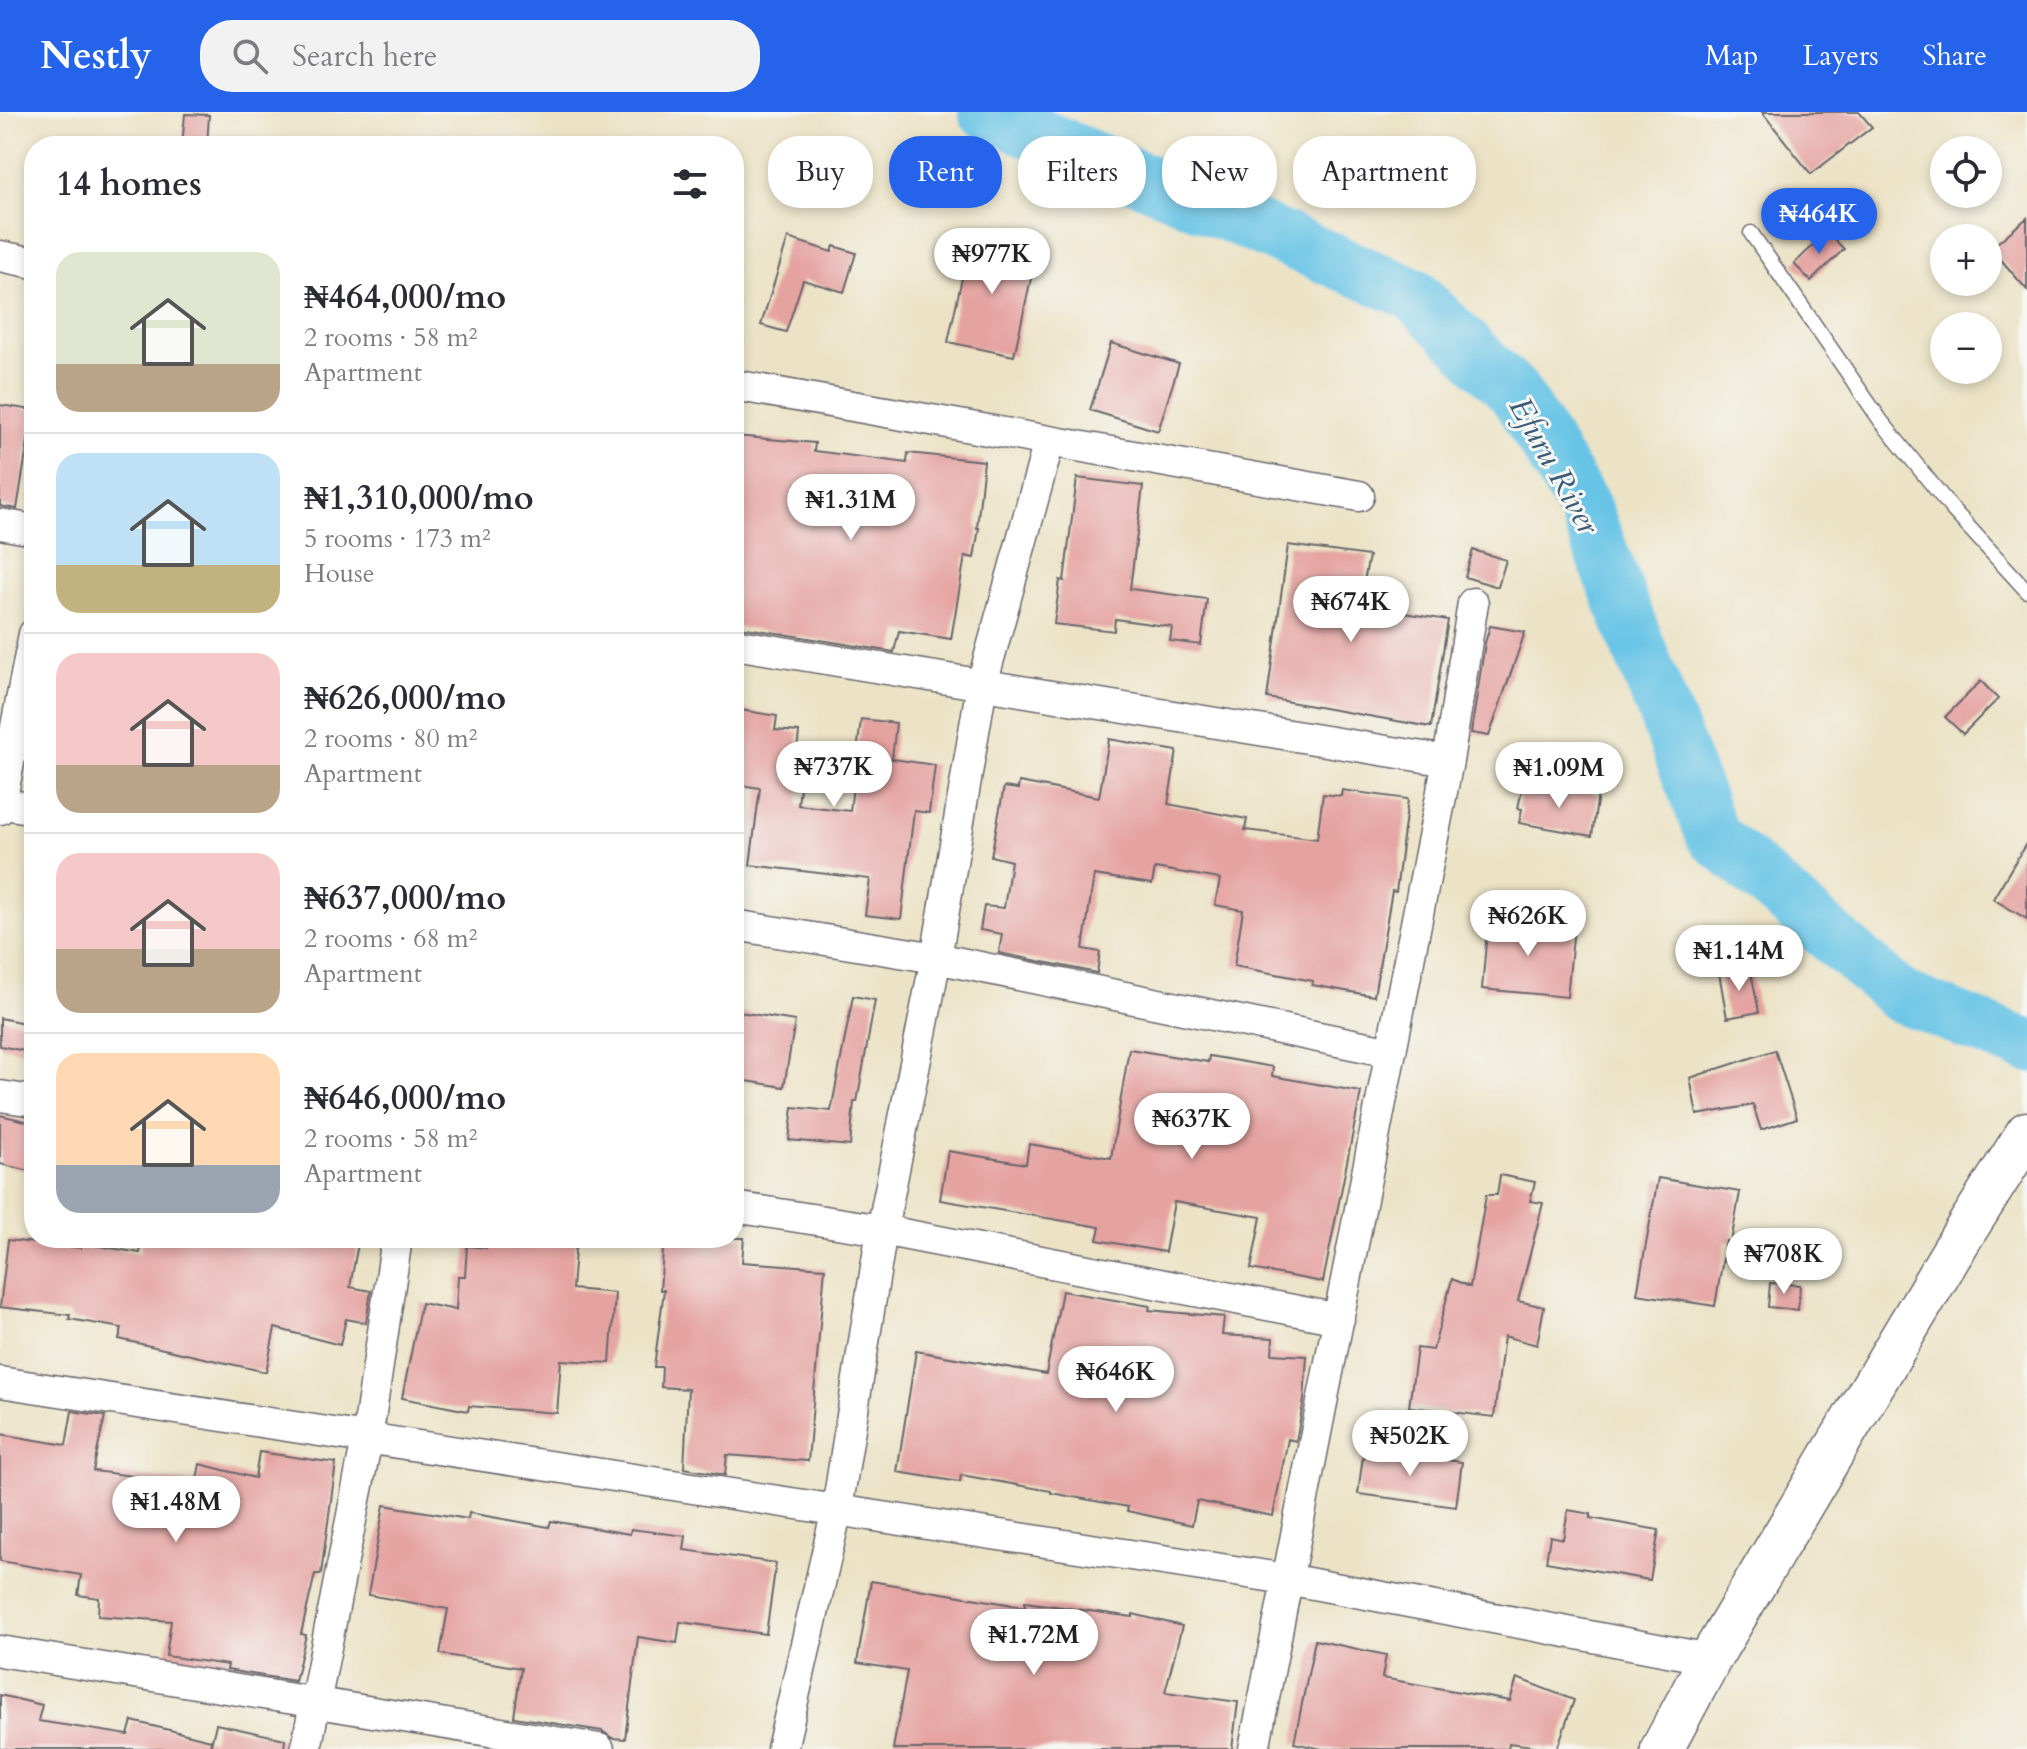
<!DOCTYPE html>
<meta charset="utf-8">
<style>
body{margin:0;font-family:Cardo,serif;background:#f2f2f3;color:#2b2b33;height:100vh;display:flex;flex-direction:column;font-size:30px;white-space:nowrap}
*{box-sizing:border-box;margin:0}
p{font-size:26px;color:#7c7c81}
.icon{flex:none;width:44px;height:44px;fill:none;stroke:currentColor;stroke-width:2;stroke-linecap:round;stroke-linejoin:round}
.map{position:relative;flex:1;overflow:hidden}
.sheet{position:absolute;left:24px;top:24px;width:720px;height:1112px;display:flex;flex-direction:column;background:#fff;border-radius:32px;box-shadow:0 4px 12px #0003}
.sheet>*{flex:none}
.top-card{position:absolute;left:768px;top:24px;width:760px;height:72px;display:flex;gap:16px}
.controls{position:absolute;left:1930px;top:24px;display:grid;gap:16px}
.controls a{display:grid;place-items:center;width:72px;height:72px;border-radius:50%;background:#fff;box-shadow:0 4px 12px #0003;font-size:40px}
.price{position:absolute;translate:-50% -68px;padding:0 18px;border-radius:28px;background:#fff;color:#222;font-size:26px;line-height:52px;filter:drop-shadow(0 2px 4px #0008)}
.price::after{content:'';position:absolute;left:50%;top:48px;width:24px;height:18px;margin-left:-12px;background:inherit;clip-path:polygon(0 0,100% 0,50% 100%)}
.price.active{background:#2563eb;color:#fff}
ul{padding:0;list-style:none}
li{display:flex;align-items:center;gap:24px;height:200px;padding:0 32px}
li+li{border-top:2px solid #e1e1e2}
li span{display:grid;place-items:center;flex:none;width:224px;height:160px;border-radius:24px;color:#555}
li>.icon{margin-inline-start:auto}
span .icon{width:96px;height:96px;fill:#fffc;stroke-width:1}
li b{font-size:34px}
h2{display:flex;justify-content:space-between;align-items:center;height:96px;padding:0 32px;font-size:34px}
.tag{padding:0 28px;border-radius:32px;background:#fff;box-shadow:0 4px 12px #0003;font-size:28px;line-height:72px}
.tag.active{background:#2563eb;color:#fff}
header{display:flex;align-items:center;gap:48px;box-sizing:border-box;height:112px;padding:0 40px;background:#2563eb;color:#fff}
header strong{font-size:38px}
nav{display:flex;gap:44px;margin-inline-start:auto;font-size:28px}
.search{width:560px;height:72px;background:#f2f2f3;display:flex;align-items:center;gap:20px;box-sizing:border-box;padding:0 28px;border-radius:32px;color:#7c7c81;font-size:30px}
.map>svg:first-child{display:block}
</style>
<header>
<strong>Nestly</strong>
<div class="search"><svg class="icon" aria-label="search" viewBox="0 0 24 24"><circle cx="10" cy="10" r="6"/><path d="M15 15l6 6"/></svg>Search here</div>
<nav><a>Map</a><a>Layers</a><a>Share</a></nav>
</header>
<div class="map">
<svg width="2027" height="1637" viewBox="0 0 2027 1637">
<rect width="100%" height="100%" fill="#f6f6f2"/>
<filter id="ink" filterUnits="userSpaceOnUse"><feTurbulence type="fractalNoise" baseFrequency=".0125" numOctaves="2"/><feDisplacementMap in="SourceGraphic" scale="16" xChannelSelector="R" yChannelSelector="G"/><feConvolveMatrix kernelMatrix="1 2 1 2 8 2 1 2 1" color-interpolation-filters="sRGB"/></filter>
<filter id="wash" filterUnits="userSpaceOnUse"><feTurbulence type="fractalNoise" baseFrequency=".006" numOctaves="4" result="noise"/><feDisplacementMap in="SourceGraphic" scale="32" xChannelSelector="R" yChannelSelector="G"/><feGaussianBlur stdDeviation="1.8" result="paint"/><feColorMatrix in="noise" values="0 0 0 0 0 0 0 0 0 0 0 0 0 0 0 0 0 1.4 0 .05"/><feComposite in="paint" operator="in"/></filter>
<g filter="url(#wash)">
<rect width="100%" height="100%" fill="#ece3c6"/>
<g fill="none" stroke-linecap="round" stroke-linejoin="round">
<path stroke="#68c4e6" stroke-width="54" d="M985,0l428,182 101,98 70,115 128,328 188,161 127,50"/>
</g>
<g id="blocks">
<path fill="#e5a3a0" d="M1762,0h97l13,15 -61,47z
M185,2l24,1 -2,31h-25z
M2027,106v72l-36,-42z
M1827,120l17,17 -33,32 -17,-17z
M971,125l66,14 -23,105 -66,-14z
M788,126l44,14 2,-6 22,7 -12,39 -41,-12 -17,52 -25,-7z
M1111,231l68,21 -21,67 -68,-21z
M0,293l33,5 -16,99 -17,-3z
M734,324l81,7 -1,8 93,12 1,-10 76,8 -7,67h2l-5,30 -9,-2 -14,83 -52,-8 -5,21 -160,-26v-84l7,-74 -7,-1z
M1077,366l66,8 -13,103 77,10 -6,46 -31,-4 2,-14 -57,-8 -1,12 -60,-7 6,-44 4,1z
M1288,433l81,11 -10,50 89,14 -17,107 -164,-29z
M1473,438l33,10 -8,27 -33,-10z
M1490,514l35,6 -36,104 -18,-3 14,-90z
M1981,569l17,18 -35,35 -18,-17z
M734,597l43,7 -2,14 24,2 -4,39h7l-4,34 52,6 11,-92 35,4 -4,36 43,6 -6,48 -15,-2 -13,108 -36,-4 5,-36 -120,-14 10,-77 -26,-4z
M1109,627l68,12 -9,53 79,15 -2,11 72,9 6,-45 18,2 1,-6 66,9 -12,93 -4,-1 -18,105 -62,-11 1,-4 -79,-15 9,-56 -28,-5 5,-26 -65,-11 -3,16 -58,-9 -11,74 17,3 -3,21 -98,-20 3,-19 -22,-4 4,-24 20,2 7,-47 -20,-5 13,-69 14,2 1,-7 80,15z
M1523,673l37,8 1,-5 37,6 -6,42 -73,-13 3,-14 -4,-1z
M2027,730v77l-34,-20z
M1488,807l86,8 -7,70 -85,-8z
M1750,855l9,45 -32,6 -8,-45z
M853,884l22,4 -18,102h-3l-4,44 -61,-6 4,-33 38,4z
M734,899l61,10 -11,66 -50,-8z
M0,906l34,7v28l-34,-7z
M1129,937l79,13 1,-6 64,11 -1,9 89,16 -38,190 -72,-13 10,-52 -87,-15 -9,50 -68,-12 3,-13 -160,-27 8,-49 78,13 3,-20 82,14z
M1775,938l22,68 -36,12 -8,-25 -56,10 -7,-37z
M0,1003l34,8v49l-34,-8z
M1500,1063l35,7 -5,19 13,2 -25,98 26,6 -7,38 -33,-9 -10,81 -85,-10 8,-59 16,2 19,-71 18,8 16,-92h11z
M1658,1066l82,14 -9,50 -5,-1 -11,65 -78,-12z
M143,1126h216l-9,49 21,4 -5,32 -20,-4 -6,26 -65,-17 -9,44 -147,-33 3,-11 -53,-9 1,-4 -70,-8 8,-67 73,8 1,-5 58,10z
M487,1126h89l-4,51 43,4 -5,70 -49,-3 -4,53 -88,-7 -1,5 -66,-13 19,-95 35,7 2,-34h7l2,-30 19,2z
M664,1126h80l-2,24 83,6 -17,193 -81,-6 -2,20 -41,-7 4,-79 -27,-2 1,-20h-8l10,-77h-4z
M1770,1171l30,2 -2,25 -30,-3z
M1062,1179l88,15 -1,4 75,7 -2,18 51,3 -1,16 35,2 -3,44 -8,41 -8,-2 -15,77 -76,-15 -5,24 -65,-14 1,-4 -77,-14v-2l-90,-16 -1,7 -63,-10 19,-121 130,23z
M72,1299l33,5 -12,55 103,13 4,-20 55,14 4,-26 77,11 -15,111h-6l-14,60 5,1 -11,46 -68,-11 1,-5 -62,-9 5,-35 -73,-5 1,-18 -21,-3 3,-20 -81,-14v-127l66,11z
M1364,1336l98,14 -6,45 -98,-13z
M384,1393l84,14 1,-6 80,14 2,-6 79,13 1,-5 55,7 -2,14 92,13 -10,71 -86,-12 -3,21 -39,-6 -13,102 -13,-1 -10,-7 -88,-14 7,-49 -81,-14 8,-45 -80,-14z
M1568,1398l23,4 -1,4 69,12 -9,50 -104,-18 4,-26 13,3z
M871,1469l154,26v-5l108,15v-3l49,12 -17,66 73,10 -6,47h-339l14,-78 -50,-8z
M1315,1528l71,15 -4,23 128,23 7,-23 57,22 -17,49 -48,-6 -1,6h-186l-28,-6z
M0,1583l42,10 -4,16 90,14 4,-14 79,19 -1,9h-210z
M216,1612l69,15 -1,10h-74z"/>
</g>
</g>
<g filter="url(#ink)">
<use href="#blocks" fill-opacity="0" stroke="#69666c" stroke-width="2"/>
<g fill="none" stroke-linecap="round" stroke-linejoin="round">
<defs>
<path id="lane" d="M1751,121l130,188 71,88 75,82"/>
<path id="street" d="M0,144l34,7
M734,273l625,111
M0,412l34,6
M734,532l714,117
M0,691l34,6
M0,697l34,-175
M734,813l202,33 455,94
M0,984l34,5
M734,1095l148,23 457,89
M0,1270l1287,197 423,80
M0,1539l599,98
M306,1637l61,-310 30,-201
M782,1637l55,-240 45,-279 54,-272 46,-274 67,-242
M1254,1637l194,-988 25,-158"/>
<path id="secondary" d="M1662,1637l48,-90 250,-420 67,-106"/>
</defs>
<use href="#lane" stroke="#69666c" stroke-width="17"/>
<use href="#street" stroke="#69666c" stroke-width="33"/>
<use href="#secondary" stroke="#69666c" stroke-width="45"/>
<use href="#lane" stroke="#fff" stroke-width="14"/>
<use href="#street" stroke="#fff" stroke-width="30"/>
<use href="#secondary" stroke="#fff" stroke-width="42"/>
</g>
</g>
<g text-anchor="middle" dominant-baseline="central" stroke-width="6" stroke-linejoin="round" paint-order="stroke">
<g font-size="32" font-style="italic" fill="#3a5b77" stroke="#f6f6f2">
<text transform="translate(1554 354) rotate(61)">Efuru River</text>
</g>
</g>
</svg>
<div class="controls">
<a><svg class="icon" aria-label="locate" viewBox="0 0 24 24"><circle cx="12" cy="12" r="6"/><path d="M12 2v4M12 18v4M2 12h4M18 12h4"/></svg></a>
<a>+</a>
<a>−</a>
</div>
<b class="price active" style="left:1819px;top:144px">₦464K</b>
<b class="price" style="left:992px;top:184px">₦977K</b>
<b class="price" style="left:851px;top:430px">₦1.31M</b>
<b class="price" style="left:1351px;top:532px">₦674K</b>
<b class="price" style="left:834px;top:697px">₦737K</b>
<b class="price" style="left:1559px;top:698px">₦1.09M</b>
<b class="price" style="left:1528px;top:846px">₦626K</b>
<b class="price" style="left:1739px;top:881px">₦1.14M</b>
<b class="price" style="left:1192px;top:1049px">₦637K</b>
<b class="price" style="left:1784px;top:1184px">₦708K</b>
<b class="price" style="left:1116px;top:1302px">₦646K</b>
<b class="price" style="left:1410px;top:1366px">₦502K</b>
<b class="price" style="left:176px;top:1432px">₦1.48M</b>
<b class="price" style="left:1034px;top:1565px">₦1.72M</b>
<div class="top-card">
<a class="tag">Buy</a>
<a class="tag active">Rent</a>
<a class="tag">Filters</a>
<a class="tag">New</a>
<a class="tag">Apartment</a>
</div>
<section class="sheet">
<h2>14 homes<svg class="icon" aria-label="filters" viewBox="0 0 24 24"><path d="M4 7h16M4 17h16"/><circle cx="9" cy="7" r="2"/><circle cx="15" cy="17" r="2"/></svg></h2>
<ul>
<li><span style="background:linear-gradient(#dfe7d0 70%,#b9a48a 0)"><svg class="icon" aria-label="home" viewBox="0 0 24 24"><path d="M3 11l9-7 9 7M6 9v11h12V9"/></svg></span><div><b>₦464,000/mo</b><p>2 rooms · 58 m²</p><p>Apartment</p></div></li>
<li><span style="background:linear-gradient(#bfe0f5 70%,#c2b280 0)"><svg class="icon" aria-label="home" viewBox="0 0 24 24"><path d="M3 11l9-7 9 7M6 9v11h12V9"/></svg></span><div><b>₦1,310,000/mo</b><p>5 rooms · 173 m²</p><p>House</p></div></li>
<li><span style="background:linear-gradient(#f6c9c9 70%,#b9a48a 0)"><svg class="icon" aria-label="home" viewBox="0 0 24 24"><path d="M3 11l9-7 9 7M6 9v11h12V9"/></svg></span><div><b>₦626,000/mo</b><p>2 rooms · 80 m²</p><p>Apartment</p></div></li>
<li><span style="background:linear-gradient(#f6c9c9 60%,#b9a48a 0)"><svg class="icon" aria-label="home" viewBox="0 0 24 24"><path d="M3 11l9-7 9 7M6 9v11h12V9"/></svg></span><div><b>₦637,000/mo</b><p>2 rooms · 68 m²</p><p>Apartment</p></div></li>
<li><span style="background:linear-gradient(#ffd9b3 70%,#9aa5b1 0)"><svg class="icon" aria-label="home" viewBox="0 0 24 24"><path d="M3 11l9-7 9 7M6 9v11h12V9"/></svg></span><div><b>₦646,000/mo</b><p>2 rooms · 58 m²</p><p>Apartment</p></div></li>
</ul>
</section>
</div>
